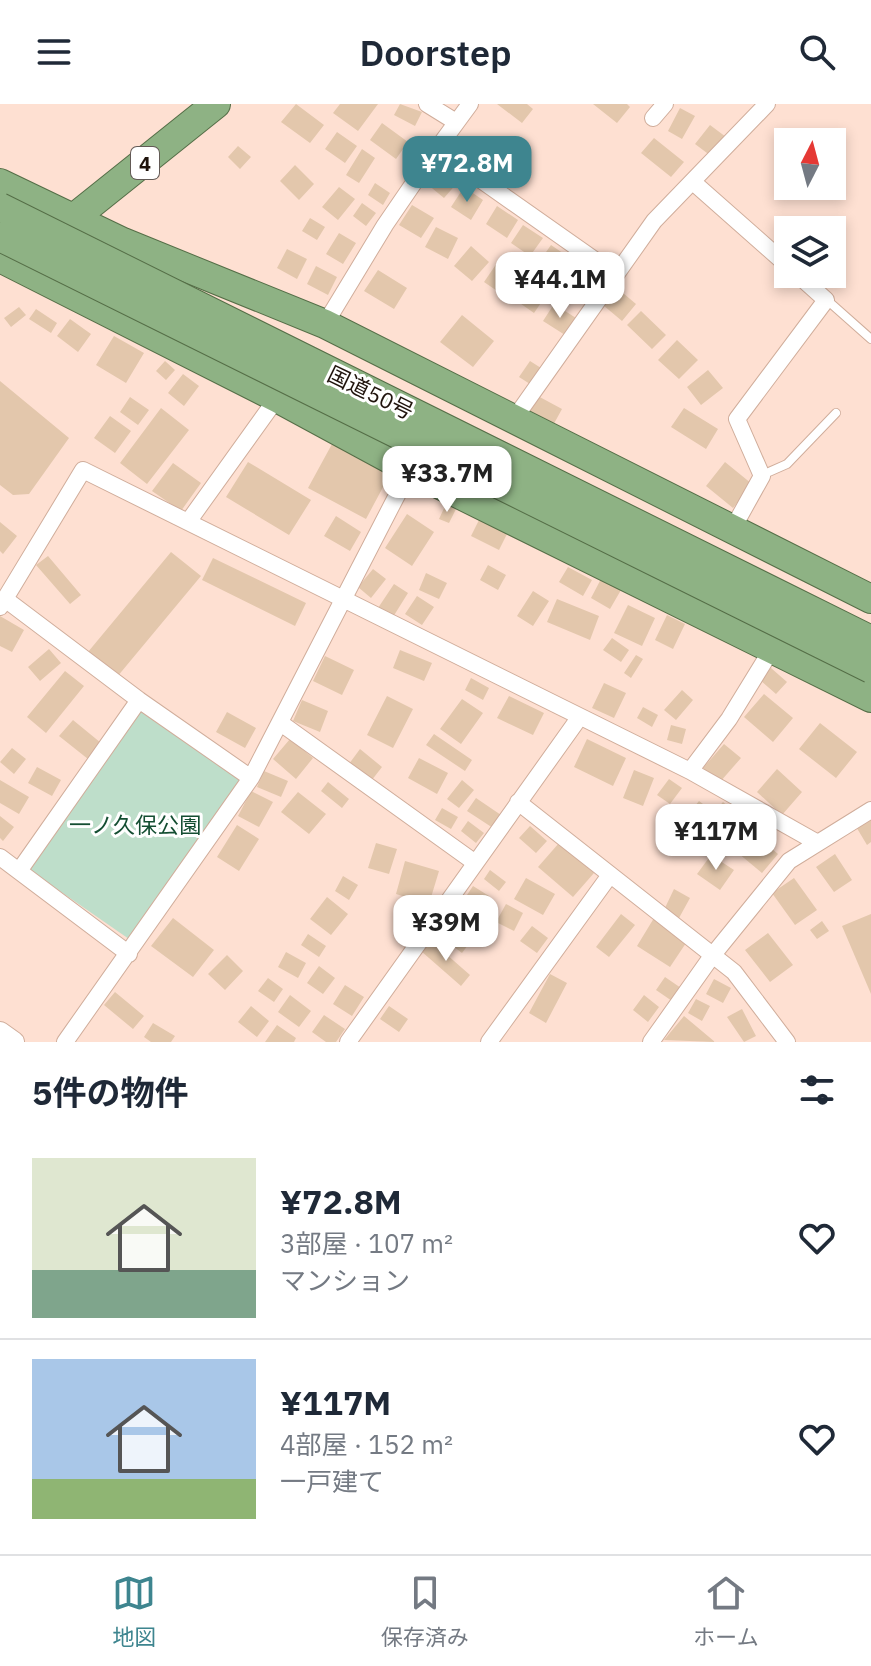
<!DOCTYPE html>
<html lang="ja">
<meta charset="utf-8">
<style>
body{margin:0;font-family:"IBM Plex Sans","Noto Sans JP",sans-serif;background:#f6f6f7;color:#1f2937;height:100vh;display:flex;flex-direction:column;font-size:30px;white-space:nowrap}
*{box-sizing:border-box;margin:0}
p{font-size:26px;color:#747a83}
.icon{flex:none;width:44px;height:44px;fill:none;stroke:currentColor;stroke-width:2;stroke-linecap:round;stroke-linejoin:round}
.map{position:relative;height:938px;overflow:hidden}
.panel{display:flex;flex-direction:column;background:#fff;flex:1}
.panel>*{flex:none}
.needle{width:52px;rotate:6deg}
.buttons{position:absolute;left:774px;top:24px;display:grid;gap:16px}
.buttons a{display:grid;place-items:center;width:72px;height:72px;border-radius:0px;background:#fff;box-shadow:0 4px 12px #0003;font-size:40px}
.price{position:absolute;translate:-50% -68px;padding:0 18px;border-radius:16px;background:#fff;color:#222;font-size:26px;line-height:52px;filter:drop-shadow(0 2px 4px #0008)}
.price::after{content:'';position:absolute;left:50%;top:48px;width:24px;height:18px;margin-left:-12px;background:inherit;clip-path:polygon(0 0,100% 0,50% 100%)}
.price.selected{background:#3e858f;color:#fff}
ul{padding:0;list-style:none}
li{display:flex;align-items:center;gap:24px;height:200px;padding:0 32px}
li+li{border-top:2px solid #e0e1e3}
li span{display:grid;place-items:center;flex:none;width:224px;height:160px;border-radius:0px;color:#555}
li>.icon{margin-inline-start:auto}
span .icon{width:96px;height:96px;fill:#fffc;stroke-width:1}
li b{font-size:34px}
h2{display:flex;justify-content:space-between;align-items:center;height:96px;padding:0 32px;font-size:34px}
header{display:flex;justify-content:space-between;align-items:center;height:104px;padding:0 32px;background:#fff;font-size:36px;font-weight:600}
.tab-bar{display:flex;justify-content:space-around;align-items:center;height:112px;border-top:2px solid #e0e1e3;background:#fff;font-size:22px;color:#747a83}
.tab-bar a{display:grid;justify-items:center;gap:4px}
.tab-bar .selected{color:#3e858f}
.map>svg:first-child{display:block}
</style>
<header><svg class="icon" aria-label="menu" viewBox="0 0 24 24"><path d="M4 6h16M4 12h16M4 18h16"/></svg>Doorstep<svg class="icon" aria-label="search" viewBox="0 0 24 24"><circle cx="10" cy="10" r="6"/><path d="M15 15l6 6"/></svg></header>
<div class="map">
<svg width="871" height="938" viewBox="0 0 871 938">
<rect width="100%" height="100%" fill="#fee0d2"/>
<path fill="#bedeca" d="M141,605l101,71 -113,159 -101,-70z"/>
<path fill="#e3c7ac" d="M296,0l28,21 -14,18 -29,-21z
M340,0h38l-20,27 -25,-18z
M400,0l22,8 -7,14 -21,-11z
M497,0h30l6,5 -11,14z
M593,0h34l3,3 -13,16z
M680,4l15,8 -13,23 -14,-8z
M382,19l26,19 -12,17 -26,-19z
M710,21l16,12 -15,19 -16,-12z
M337,28l20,14 -12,17 -20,-14z
M654,34l30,24 -13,15 -30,-24z
M238,42l13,11 -11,12 -12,-12z
M362,45l13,9 -16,25 -13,-8z
M295,61l19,19 -15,16 -19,-19z
M442,63l16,15 -14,16 -17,-14z
M375,79l15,10 -7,12 -15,-10z
M339,83l16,12 -17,21 -16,-13z
M464,83l19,13 -12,20 -20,-13z
M362,99l14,10 -10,13 -13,-10z
M412,101l22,13 -13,20 -22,-13z
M497,102l21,14 -11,18 -21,-14z
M310,114l15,9 -8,13 -15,-9z
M523,121l20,13 -13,18 -19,-13z
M436,123l22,11 -10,21 -23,-12z
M339,129l17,10 -13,21 -17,-10z
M551,141l22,15 -12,17 -22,-15z
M471,142l18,16 -17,19 -18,-15z
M287,145l20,10 -10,20 -20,-11z
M497,159l22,15 -13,19 -22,-15z
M316,162l21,11 -9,18 -21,-11z
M378,166l29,18 -13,21 -30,-18z
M578,167l18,13 -15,20 -18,-12z
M525,179l20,14 -11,16 -20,-14z
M617,184l19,16 -14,17 -19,-16z
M554,200l22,14 -11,17 -22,-14z
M19,203l7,8 -15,12 -7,-9z
M36,205l21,14 -6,10 -22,-14z
M641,207l25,24 -14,14 -25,-24z
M462,211l32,26 -21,26 -33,-25z
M70,215l21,15 -13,18 -21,-16z
M114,232l30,17 -18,30 -30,-18z
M677,236l21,20 -19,19 -21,-19z
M165,257l10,9 -9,10 -10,-9z
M530,257l11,7 -11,16 -11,-7z
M708,266l15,18 -22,17 -14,-18z
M183,270l16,12 -15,20 -16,-13z
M0,277l69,57 -40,56 -16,1 -13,-10z
M536,291l26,14 -11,20 -26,-14z
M130,293l19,13 -11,15 -18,-13z
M161,304l28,22 -42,54 -27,-21z
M684,304l34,21 -12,20 -35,-22z
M110,312l21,15 -16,22 -21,-15z
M332,340l58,30 -24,45 -58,-31z
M248,358l63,38 -22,35 -63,-38z
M725,358l27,22 -19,24 -27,-22z
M173,359l28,20 -20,28 -29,-20z
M446,400l10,5 -7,14 -10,-4z
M407,410l27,18 -22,34 -27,-18z
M336,412l25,16 -11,19 -26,-15z
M479,416l28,14 -8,16 -28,-14z
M0,418l17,14 -14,18 -3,-3z
M171,448l30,24 -84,101 -29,-25z
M48,452l33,39 -11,9 -34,-39z
M213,454l93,45 -11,23 -93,-46z
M488,461l18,10 -8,15 -18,-10z
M568,463l24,13 -9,16 -24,-14z
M373,465l13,10 -15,19 -13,-11z
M426,469l21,10 -8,16 -20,-9z
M601,475l20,11 -11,19 -19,-11z
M394,480l14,9 -15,24 -15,-9z
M533,487l16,10 -16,25 -16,-10z
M417,492l17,11 -12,18 -17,-11z
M557,495l42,17 -9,24 -43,-18z
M628,501l27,13 -13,28 -28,-13z
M667,511l18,9 -12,25 -18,-9z
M0,512l24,14 -12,22 -12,-6z
M612,534l17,12 -8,12 -18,-12z
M49,545l12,14 -21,18 -12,-14z
M400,546l32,13 -8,18 -31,-13z
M636,551l7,4 -12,19 -7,-5z
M325,552l29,14 -12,25 -29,-14z
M771,564l16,14 -11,12 -16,-14z
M65,567l19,15 -38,47 -19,-16z
M471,574l18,10 -6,12 -18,-10z
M604,579l22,10 -12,25 -22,-10z
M682,586l11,10 -17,20 -12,-10z
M764,590l29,24 -20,24 -29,-25z
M387,592l26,13 -20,39 -26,-13z
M509,592l35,17 -11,22 -36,-17z
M462,595l21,14 -22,31 -21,-15z
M302,596l26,11 -8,21 -27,-11z
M643,603l15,8 -6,12 -15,-9z
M227,608l29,16 -11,20 -29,-16z
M73,616l28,23 -13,16 -29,-23z
M820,619l37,29 -21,26 -37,-29z
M671,621l15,4 -4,15 -15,-4z
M434,630l38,26 -7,11 -39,-26z
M290,635l23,19 -17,21 -23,-20z
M587,635l39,19 -13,28 -39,-19z
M724,640l17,14 -21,24 -17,-14z
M12,644l14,11 -12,15 -14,-12z
M360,645l22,18 -14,18 -22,-17z
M419,654l29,15 -11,21 -29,-16z
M37,663l24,13 -9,16 -24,-13z
M777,665l25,23 -20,23 -25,-23z
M634,666l20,8 -11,28 -20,-8z
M264,667l24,10 -7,16 -24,-10z
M669,675l13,9 -12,16 -13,-9z
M0,676l29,17 -10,17 -19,-11z
M462,676l12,10 -15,18 -12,-9z
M328,678l21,17 -7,9 -21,-17z
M251,687l22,11 -14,25 -21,-11z
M298,688l28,22 -17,20 -28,-22z
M476,694l25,17 -8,13 -26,-17z
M699,697l8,6 -14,18 -8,-7z
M723,698l18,16 -21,22 -17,-15z
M442,704l16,9 -7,12 -16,-9z
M871,711v27l-4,3 -12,-20z
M0,712l14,11 -11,14 -3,-3z
M468,717l16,12 -8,10 -15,-12z
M237,721l22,14 -20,32 -22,-14z
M530,722l17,15 -11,12 -17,-15z
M747,724l31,26 -16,19 -30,-25z
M376,739l21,6 -8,25 -21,-6z
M559,739l35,30 -21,24 -35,-30z
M835,750l17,26 -18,12 -18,-25z
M711,751l23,15 -14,20 -23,-16z
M405,757l34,10 -10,33 -33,-10z
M490,766l16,12 -7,9 -15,-12z
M343,772l15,9 -9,15 -14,-9z
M526,774l29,16 -12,21 -29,-16z
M794,774l23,32 -22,15 -23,-32z
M473,782l16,10 -8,12 -16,-10z
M674,785l16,9 -11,20 -15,-8z
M327,793l21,17 -17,21 -21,-16z
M506,800l17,9 -9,18 -18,-9z
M462,804l16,15 -11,12 -17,-14z
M621,810l14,11 -26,32 -13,-10z
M871,810v80l-29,-68z
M173,814l41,32 -21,27 -42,-31z
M654,814l34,22 -18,27 -33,-21z
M822,817l7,10 -12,8 -7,-9z
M532,822l16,12 -11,15 -17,-12z
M447,824l21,17 -6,8 -21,-16z
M768,829l25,32 -23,17 -25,-32z
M308,830l18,12 -7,11 -18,-12z
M430,836l40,35 -9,11 -40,-35z
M286,848l20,11 -8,15 -20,-11z
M227,851l16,16 -18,19 -17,-16z
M319,862l16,12 -12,16 -16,-11z
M550,870l17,9 -21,40 -17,-10z
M665,873l16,11 -9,13 -16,-11z
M268,874l15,11 -9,13 -16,-11z
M714,875l17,9 -8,15 -17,-9z
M345,881l19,12 -12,19 -19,-12z
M115,888l29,24 -11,13 -29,-24z
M290,891l21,16 -12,16 -21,-15z
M644,891l15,12 -11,15 -15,-12z
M696,895l14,7 -8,15 -14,-8z
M251,902l18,15 -12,16 -19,-15z
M389,902l19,13 -9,13 -19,-13z
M742,905l14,27 -12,6 -17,-25z
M324,911l21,14 -9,13h-10l-14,-10z
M684,912l31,26 -51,-2z
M153,919l22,13 -4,6h-20l-7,-5z
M277,921l19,13 -2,4h-29z"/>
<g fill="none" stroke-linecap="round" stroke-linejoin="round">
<defs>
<path id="service" d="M827,196l44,39
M762,371l25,-11 49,-51"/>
<path id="minor" d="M427,0l29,18
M653,14l12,-14
M437,45l33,-45
M693,78l95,84
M325,220l60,-99 52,-76 179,126
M514,315l140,-198 113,-117
M188,418l89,-124
M733,424l29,-52 -25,-57 89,-119 -29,-26
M5,495l134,101 112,78
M0,503l83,-137 607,301 126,71
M282,620l192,138
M690,667l39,-52 43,-70
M518,698l216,170 53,70
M0,753l129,97
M19,767l120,-171
M65,938l186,-264 159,-308
M348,938l231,-324
M489,938l121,-167
M651,938l61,-86 77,-95 82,-51"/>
<path id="tertiary" d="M0,928l14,10"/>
<path id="trunk" d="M0,79l123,59 202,82 546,275
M60,125l156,-125
M0,154l277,140 133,72 461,228"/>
</defs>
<use href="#service" stroke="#d0ad9b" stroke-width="10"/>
<use href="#minor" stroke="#d0ad9b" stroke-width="18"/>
<use href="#tertiary" stroke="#d0ad9b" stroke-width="22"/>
<use href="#trunk" stroke="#556e47" stroke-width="30"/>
<use href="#service" stroke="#fff" stroke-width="8"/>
<use href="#minor" stroke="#fff" stroke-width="16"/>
<use href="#tertiary" stroke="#fff" stroke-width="20"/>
<use href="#trunk" stroke="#8eb284" stroke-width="28"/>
<defs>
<path id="trunk-bridge" d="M0,103l871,433
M0,133l871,432"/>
</defs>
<use href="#trunk-bridge" stroke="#556e47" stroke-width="30" stroke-linecap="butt"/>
<use href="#trunk-bridge" stroke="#8eb284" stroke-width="28"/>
</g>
<g text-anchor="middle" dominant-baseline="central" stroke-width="6" stroke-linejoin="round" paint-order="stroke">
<rect fill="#fff" stroke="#635a56" stroke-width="2" x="131" y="43" width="28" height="32" rx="6"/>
<g font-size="20" font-weight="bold" fill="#20140d">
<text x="145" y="59">4</text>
</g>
<g font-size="22" fill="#20140d" stroke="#fff">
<text transform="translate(371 288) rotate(26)">国道50号</text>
</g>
<g font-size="22" fill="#144e32" stroke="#fff">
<text x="135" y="720">一ノ久保公園</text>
</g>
</g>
</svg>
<div class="buttons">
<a><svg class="needle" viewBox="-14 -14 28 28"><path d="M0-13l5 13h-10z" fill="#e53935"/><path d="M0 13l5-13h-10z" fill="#747a83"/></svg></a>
<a><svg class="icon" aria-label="layers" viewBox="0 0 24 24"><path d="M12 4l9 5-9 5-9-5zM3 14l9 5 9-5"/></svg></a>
</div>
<b class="price selected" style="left:467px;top:100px">¥72.8M</b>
<b class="price" style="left:560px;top:216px">¥44.1M</b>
<b class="price" style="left:447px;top:410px">¥33.7M</b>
<b class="price" style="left:716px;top:768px">¥117M</b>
<b class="price" style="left:446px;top:859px">¥39M</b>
</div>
<section class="panel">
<h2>5件の物件<svg class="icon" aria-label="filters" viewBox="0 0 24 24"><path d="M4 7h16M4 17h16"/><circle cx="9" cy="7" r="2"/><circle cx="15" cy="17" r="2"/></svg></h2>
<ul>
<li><span style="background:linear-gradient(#dfe7d0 70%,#7fa58c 0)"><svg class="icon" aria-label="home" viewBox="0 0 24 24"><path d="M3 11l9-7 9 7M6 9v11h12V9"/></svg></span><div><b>¥72.8M</b><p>3部屋 · 107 m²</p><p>マンション</p></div><svg class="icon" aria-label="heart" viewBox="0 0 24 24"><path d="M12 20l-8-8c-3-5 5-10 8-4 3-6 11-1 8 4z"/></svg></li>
<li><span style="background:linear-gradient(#a9c7e8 75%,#8fb573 0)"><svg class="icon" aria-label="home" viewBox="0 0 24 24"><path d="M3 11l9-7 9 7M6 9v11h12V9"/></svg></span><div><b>¥117M</b><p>4部屋 · 152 m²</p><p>一戸建て</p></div><svg class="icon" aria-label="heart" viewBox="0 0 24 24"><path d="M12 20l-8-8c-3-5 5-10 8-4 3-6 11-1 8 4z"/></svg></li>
</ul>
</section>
<nav class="tab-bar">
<a class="selected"><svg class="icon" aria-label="map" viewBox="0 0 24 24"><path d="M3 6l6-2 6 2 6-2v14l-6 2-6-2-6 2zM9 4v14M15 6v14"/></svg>地図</a>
<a><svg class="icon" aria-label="saved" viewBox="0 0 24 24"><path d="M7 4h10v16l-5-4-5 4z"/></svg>保存済み</a>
<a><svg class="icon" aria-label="home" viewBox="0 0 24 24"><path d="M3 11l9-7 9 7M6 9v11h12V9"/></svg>ホーム</a>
</nav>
